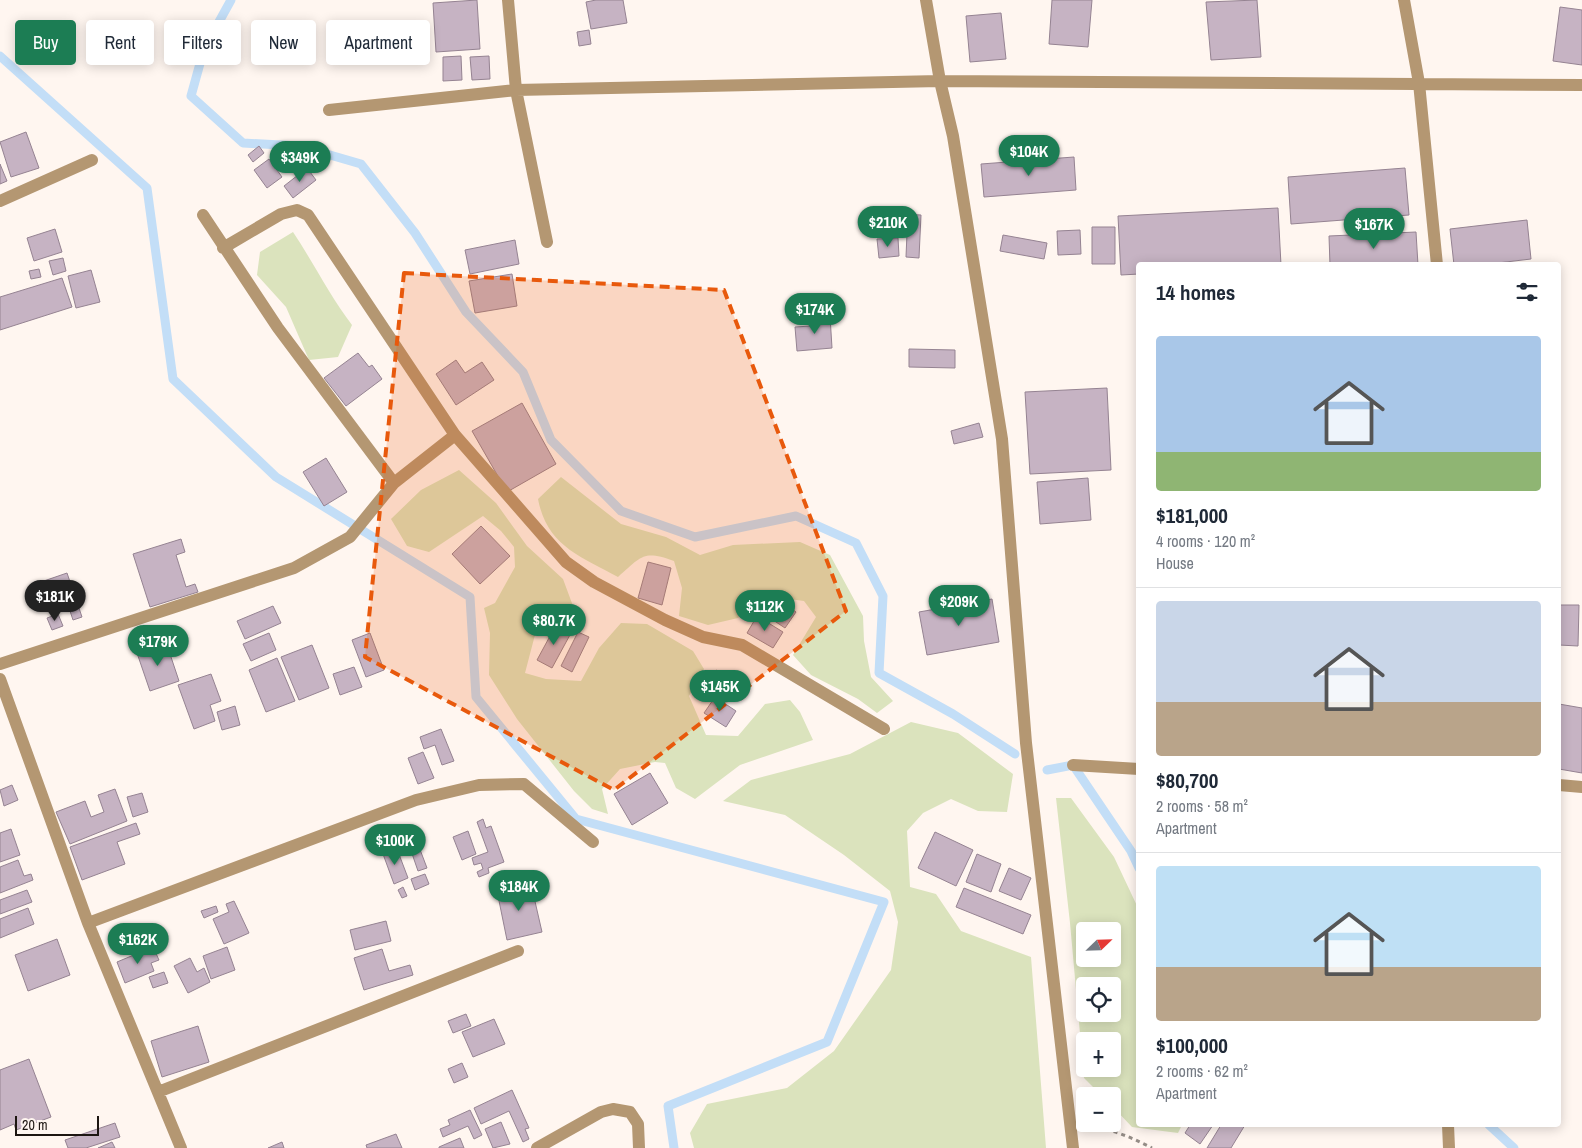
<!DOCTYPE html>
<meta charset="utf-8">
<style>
body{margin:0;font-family:"Archivo Narrow",sans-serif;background:#f2f2f3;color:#1f2937;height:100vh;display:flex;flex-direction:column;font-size:19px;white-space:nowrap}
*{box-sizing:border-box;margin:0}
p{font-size:16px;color:#747a83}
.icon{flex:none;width:28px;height:28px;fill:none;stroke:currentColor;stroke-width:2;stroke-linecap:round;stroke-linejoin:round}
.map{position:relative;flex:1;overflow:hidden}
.side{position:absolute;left:1136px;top:262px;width:425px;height:865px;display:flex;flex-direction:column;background:#fff;border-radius:5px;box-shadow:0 2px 12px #0003}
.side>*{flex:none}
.banner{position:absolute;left:15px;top:20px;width:475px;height:45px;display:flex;gap:10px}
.needle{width:32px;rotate:67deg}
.tools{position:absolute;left:1076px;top:922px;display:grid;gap:10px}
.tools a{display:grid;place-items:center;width:45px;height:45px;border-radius:5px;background:#fff;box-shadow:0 2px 12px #0003;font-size:25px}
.scale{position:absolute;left:15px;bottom:12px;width:84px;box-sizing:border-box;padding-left:5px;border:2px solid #1d1611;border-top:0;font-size:14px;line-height:18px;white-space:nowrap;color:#1d1611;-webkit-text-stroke:4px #fff6f0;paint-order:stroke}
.price{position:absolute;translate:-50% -42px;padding:0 11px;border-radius:18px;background:#1c7d54;color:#fff;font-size:16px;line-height:32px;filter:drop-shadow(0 1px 2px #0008)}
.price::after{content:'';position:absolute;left:50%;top:30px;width:15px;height:11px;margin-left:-8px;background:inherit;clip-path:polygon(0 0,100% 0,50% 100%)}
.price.selected{background:#222;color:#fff}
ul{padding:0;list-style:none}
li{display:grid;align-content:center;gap:10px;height:265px;padding:0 20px}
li+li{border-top:1px solid #e0e1e3}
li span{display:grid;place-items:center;height:155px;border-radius:5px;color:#555}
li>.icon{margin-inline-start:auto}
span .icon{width:90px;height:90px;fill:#fffc;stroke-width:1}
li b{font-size:21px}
h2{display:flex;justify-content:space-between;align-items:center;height:60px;padding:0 20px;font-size:21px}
.tag{padding:0 18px;border-radius:5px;background:#fff;box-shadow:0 2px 12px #0003;font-size:18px;line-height:45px}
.tag.selected{background:#1c7d54;color:#fff}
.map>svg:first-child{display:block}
</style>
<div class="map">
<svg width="1582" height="1148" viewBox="0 0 1582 1148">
<rect width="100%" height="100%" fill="#fff6f0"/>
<path fill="#dbe3bd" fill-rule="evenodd" d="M293,232c20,30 37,64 59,93l-14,32 -29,3 -23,-53 -29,-32 3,-23z
M459,470l37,33 31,43 36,33 10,27 -37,25 -11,42 21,6 35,2 18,-33 22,-25 26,1 46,27 11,18 -15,27 17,39 32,1 27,-32 25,-4 10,12 13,28 -73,25 -45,34 -19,-11 -11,-25 -10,-1 -35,7 -18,20 6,25 -16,-5 -18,-18 -57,-72 -28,-44 1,-42 -6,-25 11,-5 20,-36 -1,-20 -13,-16 -18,-15 -54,36 -22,-6 -16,-27 30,-29z
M561,477l60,47 45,13 34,18 33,-10 67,-3 30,13 33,61 1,25 7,36 22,24 -16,12 -19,-14 -47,-24 -18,-20 23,-38 -12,-16 -43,-6 -23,23 -30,7 -29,-9 3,-28 -8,-27c-31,-11 -32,-5 -56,16 -38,-21 -71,-31 -80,-78z
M911,722l47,11 55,41 -6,38 -29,-1 -27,-12 -28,14 -16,18 3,56 26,7 25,37 70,26 15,191h-352l-4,-15 17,-29 80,-16 47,-37 57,-81 7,-48 -8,-31 -46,-36 -59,-40 -62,-14 28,-21 99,-26z
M1056,798h15l43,59 25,53v215h43l-4,8 -46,-6 -19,-20 -1,-11h-10l-18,-18 -14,-155zM1112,931v28h-27v-28zM1085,986h27v28h-27zM1112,1041v28h-27v-28z"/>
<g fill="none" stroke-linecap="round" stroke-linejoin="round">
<path stroke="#c3def7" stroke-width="9" d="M231,0l-27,49 -13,47 52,47 56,3 62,18 54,69 51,79 57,60 28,68 70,71 74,26 101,-21 60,27 27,53 -4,77 74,41 62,40
M0,56l147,132 26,191 103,98 194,120 6,100 100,122 308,83 -57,140 -159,64 6,42
M1047,770l26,-5 58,86 8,17
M1489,1125l25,23"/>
</g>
<path fill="#c6b3c3" stroke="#958392" d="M477,0l3,49 -44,3 -3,-49z
M596,0h27l4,23 -36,6 -5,-27z
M1052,0h40l-4,47 -39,-3z
M1257,0l4,57 -50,3 -5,-58z
M1560,7l22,3v55l-29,-4z
M1001,13l5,46 -36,3 -4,-46z
M589,30l2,14 -12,2 -2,-14z
M461,56l1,24 -19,1v-24z
M489,56l1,23 -18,1 -2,-23z
M26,132l13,36 -28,9 -11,-35z
M259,146l5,7 -11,9 -5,-7z
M1074,157l2,33 -92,7 -3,-33z
M269,159l13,18 -15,11 -13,-18z
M0,164l7,17 -7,3z
M307,168l9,12 -23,18 -9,-12z
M1405,168l4,47 -118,9 -3,-47z
M1278,208l3,57h-142v9l-18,1 -3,-59z
M865,212l56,3 -2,43 -13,-1 1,-24 -43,-2z
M1527,220l4,39 -50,6h-27l-4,-36z
M1092,227h23v37h-23z
M55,229l7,23 -28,9 -7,-23z
M1080,230l1,24 -23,1 -1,-24z
M1416,232l2,33h-88l-1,-29z
M1003,235l44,8 -3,16 -44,-8z
M898,238l1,18 -20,2 -2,-19z
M515,240l4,24 -49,10 -5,-24z
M63,258l3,13 -13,4 -4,-14z
M39,269l2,8 -10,2 -2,-8z
M91,270l9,32 -24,6 -8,-32z
M512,274l5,32 -42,7 -6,-32z
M62,278l10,29 -72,23v-33z
M830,316l2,32 -35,3 -2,-24 16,-1 -2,-9z
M909,349l46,1v18l-46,-1z
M358,353l11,14 3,-2 10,14 -36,27 -22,-28z
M456,360l9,13 17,-11 12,18 -38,25 -20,-31z
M1107,388l4,82 -81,4 -5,-82z
M522,403l34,61 -49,28 -35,-61z
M979,423l4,14 -29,7 -3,-13z
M326,458l21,34 -23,14 -21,-34z
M1088,478l3,42 -51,4 -3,-42z
M481,526l29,30 -30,28 -28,-30z
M181,539l4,13 -9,3 10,32 9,-3 3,8 -48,15 -17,-53z
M648,562l23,6 -9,37 -24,-7z
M67,573l15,44 -9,3 -5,-15 -21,6 -9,-28z
M766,598l16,11 3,-5 11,8 -11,16 -27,-18z
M992,599l7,43 -72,13 -8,-43z
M1559,605h20l-1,41 -19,-1z
M273,606l8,17 -36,16 -8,-18z
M58,614l5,12 -11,4 -5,-12z
M757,616l26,16 -10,16 -26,-15z
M556,625l15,8 -19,35 -15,-8z
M578,632l11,5 -17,35 -11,-6z
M269,633l7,17 -25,11 -8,-17z
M370,633l14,37 -18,7 -14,-37z
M166,642l13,39 -29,10 -13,-38z
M312,645l17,43 -30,12 -18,-43z
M277,658l18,43 -29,11 -17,-42z
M354,667l8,20 -22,8 -7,-21z
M716,670l8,5 -12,19 -8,-5z
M211,674l10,27 -11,4 5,16 -21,8 -16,-44z
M733,681l15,7 -6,12 -15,-7z
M715,697l21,14 -10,16 -22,-14z
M1559,704l23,4v65l-23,-4z
M235,706l5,19 -18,5 -5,-18z
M441,729l13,32 -12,4 -7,-20 -11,4 -4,-12z
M423,752l11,26 -16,6 -10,-26z
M650,773l18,30 -36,22 -18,-31z
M12,785l6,15 -14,6 -4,-16z
M115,789l12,32 -57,23 -14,-32 29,-11 6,16 13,-5 -6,-17z
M142,793l6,19 -15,5 -6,-20z
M483,819l3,9 5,-2 13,36 -16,6 1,5 -10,4 -2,-5 6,-3 -2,-6 -7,2 -2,-7 16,-6 -11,-30z
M136,823l4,11 -23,8 8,22 -43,16 -12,-33z
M11,829l9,26 -20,7v-29z
M396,830l6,14 -11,4 -6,-14z
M468,831l8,23 -14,6 -9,-23z
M935,832l38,18 -17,36 -38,-18z
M416,839l11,29 -9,3 -10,-29z
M397,849l11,29 -14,6 -11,-30z
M977,854l24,10 -10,28 -25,-10z
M18,860l6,16 7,-2 2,6 -33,13v-26z
M1009,868l22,10 -10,22 -22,-9z
M425,874l4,10 -14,6 -4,-11z
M531,884l11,48 -35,8 -10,-49z
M403,887l4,9 -5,2 -4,-8z
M964,888l67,27 -8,19 -67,-27z
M27,890l5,12 -32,12v-14z
M234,901l15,32 -25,11 -11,-25 16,-7 -3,-8z
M216,906l2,6 -14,6 -3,-7z
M28,908l6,16 -34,14v-19z
M386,921l5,20 -36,9 -5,-20z
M150,926l4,12 -21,7 3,7 -9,2 -6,-19z
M57,939l13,36 -42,16 -13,-36z
M153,947l6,13 -8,3 3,8 -29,12 -8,-21z
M227,947l8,23 -24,9 -8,-23z
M382,949l7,22 21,-6 3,10 -49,15 -10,-32z
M190,958l7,14 7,-4 6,14 -22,11 -14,-27z
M164,972l4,11 -15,5 -4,-11z
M466,1014l5,12 -18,7 -5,-12z
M494,1019l11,25 -32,13 -11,-25z
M198,1026l11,36 -47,15 -11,-36z
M29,1059l22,58 -35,13 -2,-6 -14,6v-60z
M462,1063l6,14 -14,6 -6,-14z
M512,1090l17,38 -4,1 4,10 -6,3 -14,-31 -28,13 -7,-16z
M470,1110l12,25 -8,4 -6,-13 -25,11 -3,-8 10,-4 -2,-5z
M501,1122l9,22 -17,4 -8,-19z
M115,1123l5,14 -34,11h-18l-3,-8z
M1190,1125h23l-13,19 -15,-11z
M1221,1125h24l-14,23h-24z
M396,1134l6,14h-35l-1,-3z
M460,1138l4,10h-25v-1z
M112,1142l3,6h-17z
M282,1142l2,6h-16z"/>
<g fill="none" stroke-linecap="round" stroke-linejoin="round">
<path stroke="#948c86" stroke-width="3" stroke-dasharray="4 4" stroke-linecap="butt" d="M1090,1128c22,0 42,10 62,20"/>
<path stroke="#b49772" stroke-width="12" d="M508,0l8,90 31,152
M926,0l14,81 13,55 49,303 24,304 47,405
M1404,0l15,83 18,182
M329,110l187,-20 424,-9 642,4
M0,201l92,-41
M203,215l75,113 116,155
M223,248l58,-34 16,-4 11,5 147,220 111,127 28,20 71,38 38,17 39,8 142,84
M0,664l294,-96 56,-31 44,-54 61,-48
M0,679l88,244 93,225
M1073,765l66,4
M1559,785l23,2
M88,923l328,-123 63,-15 45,-1 69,58
M158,1092l360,-141
M1448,1125l1,23
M537,1148l64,-36 12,-3 17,3 8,12 1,24"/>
</g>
<path fill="#e8590c" fill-opacity="0.2" stroke="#e8590c" stroke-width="4" stroke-dasharray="10 6" stroke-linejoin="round" d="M404,273l320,17 122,321 -232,179 -249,-133z"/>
</svg>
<div class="tools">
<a><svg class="needle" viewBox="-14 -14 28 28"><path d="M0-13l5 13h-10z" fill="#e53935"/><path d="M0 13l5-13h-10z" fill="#747a83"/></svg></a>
<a><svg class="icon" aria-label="locate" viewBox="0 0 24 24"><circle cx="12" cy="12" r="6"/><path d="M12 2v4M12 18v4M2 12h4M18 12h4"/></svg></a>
<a>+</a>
<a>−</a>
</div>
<div class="scale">20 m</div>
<b class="price" style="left:1029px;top:177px">$104K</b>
<b class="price" style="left:300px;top:183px">$349K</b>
<b class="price" style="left:888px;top:248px">$210K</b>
<b class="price" style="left:1374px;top:250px">$167K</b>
<b class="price" style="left:815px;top:335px">$174K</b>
<b class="price selected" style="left:55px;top:622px">$181K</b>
<b class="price" style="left:959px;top:627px">$209K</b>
<b class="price" style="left:765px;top:632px">$112K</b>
<b class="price" style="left:554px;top:646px">$80.7K</b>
<b class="price" style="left:158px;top:667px">$179K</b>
<b class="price" style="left:720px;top:712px">$145K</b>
<b class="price" style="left:395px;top:866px">$100K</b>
<b class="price" style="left:519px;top:912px">$184K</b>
<b class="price" style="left:138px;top:965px">$162K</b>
<div class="banner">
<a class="tag selected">Buy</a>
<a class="tag">Rent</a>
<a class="tag">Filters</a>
<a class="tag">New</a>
<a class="tag">Apartment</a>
</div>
<section class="side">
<h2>14 homes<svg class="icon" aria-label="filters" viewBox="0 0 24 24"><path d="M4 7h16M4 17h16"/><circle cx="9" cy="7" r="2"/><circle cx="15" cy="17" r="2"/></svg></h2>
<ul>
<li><span style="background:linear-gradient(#a9c7e8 75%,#8fb573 0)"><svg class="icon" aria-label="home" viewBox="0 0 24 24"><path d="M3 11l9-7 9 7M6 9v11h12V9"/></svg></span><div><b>$181,000</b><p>4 rooms · 120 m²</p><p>House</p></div></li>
<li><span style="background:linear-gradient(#c9d6e8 65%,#b9a48a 0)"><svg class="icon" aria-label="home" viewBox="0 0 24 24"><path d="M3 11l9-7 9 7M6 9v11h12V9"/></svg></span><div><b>$80,700</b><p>2 rooms · 58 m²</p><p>Apartment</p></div></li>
<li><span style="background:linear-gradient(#bfe0f5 65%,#b9a48a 0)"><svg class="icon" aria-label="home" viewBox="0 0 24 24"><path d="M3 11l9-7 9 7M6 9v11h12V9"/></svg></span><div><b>$100,000</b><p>2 rooms · 62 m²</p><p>Apartment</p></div></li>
</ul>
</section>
</div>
